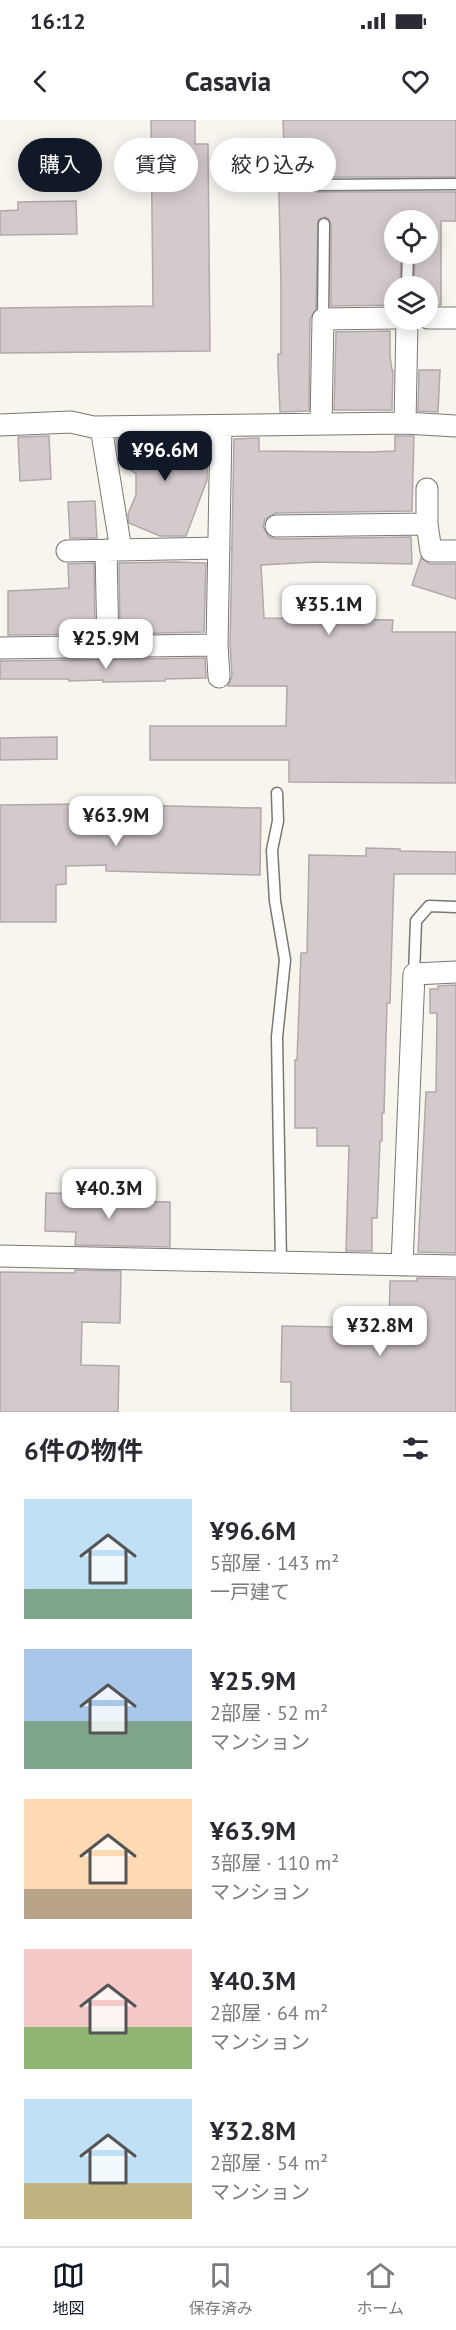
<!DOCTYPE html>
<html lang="ja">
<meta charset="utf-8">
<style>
body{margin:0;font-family:"PT Sans","Noto Sans JP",sans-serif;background:#f2f2f3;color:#2b2b33;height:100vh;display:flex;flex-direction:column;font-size:22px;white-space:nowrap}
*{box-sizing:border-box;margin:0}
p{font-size:20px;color:#7c7c81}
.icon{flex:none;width:33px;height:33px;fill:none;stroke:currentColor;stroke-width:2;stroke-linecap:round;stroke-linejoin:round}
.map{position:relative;height:1292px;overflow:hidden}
.sheet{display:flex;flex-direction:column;background:#fff;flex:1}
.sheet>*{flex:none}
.guide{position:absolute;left:18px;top:18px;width:420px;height:54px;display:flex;gap:12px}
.fabs{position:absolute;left:384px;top:90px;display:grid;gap:12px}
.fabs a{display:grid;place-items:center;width:54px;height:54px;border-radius:50%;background:#fff;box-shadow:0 3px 15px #0003;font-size:30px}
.price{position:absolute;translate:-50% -51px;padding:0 14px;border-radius:12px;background:#fff;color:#222;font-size:20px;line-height:39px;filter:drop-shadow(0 2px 3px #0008)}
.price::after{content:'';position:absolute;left:50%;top:36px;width:18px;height:14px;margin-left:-9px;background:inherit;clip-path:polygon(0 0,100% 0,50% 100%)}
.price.on{background:#111827;color:#fff}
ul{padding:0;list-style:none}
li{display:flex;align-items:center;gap:18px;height:150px;padding:0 24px}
li span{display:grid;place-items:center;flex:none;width:168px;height:120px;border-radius:0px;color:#555}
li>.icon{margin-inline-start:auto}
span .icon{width:72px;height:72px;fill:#fffc;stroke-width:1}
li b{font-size:26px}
h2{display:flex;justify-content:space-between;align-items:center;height:72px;padding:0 24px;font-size:26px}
.tag{padding:0 21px;border-radius:27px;background:#fff;box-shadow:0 3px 15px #0003;font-size:21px;line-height:54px}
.tag.on{background:#111827;color:#fff}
.status{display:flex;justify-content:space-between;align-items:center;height:42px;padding:0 30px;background:#fff;direction:ltr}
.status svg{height:16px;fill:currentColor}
header{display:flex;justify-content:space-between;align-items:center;height:78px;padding:0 24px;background:#fff;font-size:27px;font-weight:800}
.dock{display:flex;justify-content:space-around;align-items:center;height:84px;border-top:2px solid #e1e1e2;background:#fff;font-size:16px;color:#7c7c81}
.dock a{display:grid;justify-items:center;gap:3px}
.dock .on{color:#111827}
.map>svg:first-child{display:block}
</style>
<div class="status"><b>16:12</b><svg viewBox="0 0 49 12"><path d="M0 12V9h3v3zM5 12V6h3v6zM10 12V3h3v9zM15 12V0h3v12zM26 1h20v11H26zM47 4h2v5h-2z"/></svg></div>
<header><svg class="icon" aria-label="back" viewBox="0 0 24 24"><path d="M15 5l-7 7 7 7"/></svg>Casavia<svg class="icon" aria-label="heart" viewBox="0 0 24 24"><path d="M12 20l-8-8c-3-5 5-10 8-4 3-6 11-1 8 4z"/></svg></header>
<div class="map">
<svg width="456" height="1292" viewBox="0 0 456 1292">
<rect width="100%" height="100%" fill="#f7f5ee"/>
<path fill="#d3cacc" stroke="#b1a8ab" stroke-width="1.5" d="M151,0h44v24h13l2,207 -210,2v-45l153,-2z
M283,0h173v57h-140l-7,5 1,7 6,3h140v29h-15v84h-13v-19h-14l1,-32h13v-34h-34v34h7l-1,32h-6v19l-63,1v-82l-3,-6 -3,-1 -7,3 -2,89 -6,10 -1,92 -29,1 -2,-47v-11h3v-68l-3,-137 6,-1z
M76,81l1,33 -77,1v-24l18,-1v-8z
M390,211v25l2,14h1l-1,40h-58l2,-78z
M419,250h21l-2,42 -20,-1z
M49,316l2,43 -31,2 -2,-44z
M395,316h19l-2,75 -136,2 -11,6 -2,8 6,10 7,2 135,-2 1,27 -96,-2 -55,3 3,53 129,2 -1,12h64v151l-167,-1v-22h-139v-34h136l1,-40h-59l4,-10 -2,-31 4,-206 25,-1v13l112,1 24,-1z
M116,319h92l-1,41 -21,56h-26l-31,-13 -1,-9 8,-19v-21l-16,-11z
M95,381l2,37h-27l-2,-36z
M421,438l9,6h26v35l-44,-14z
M176,442l30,1 -2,69 -84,2 -1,-71z
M94,443l1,71 -87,1v-44l61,-3 -1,-24z
M205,538l1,20 -41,1v2l-62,1v-2l-34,1v-2h-69v-18z
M57,617v22l-57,1v-22z
M84,684l177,4 -1,67 -154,-4v-6l-40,1v18l-10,1v37h-56v-117z
M366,728l34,1v2l56,1v22h-62l-4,129h-3l-3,110h-2v28h-2l-3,77h-5v33h-26l3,-105h-32v-18h-22v-68h2l4,-107h6l2,-98 57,1z
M456,865v268l-38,-1 8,-160h10l1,-79h-7v-24h8v-3z
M46,1073l83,2 -1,6 42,1v45l-95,-2 1,-13 -31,-1z
M75,1150l46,1 -1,52 -38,-1 -1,43 38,1 -1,46h-118v-140l75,1z
M417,1158l39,1v133h-165v-30h-10l1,-56 107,2 1,-47h27z"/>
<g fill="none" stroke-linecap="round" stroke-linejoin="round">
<defs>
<path id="service" d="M316,65l140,-1
M407,166l1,-32
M323,199l1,-95
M277,673l1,28 -6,29 3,51 10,59 -8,77 4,226
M414,854l2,-53 13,-15 27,1"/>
<path id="minor" d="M428,198h28
M405,303l2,-103
M321,304l2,-105 71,-1
M0,305l71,-3 22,5 312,-4 51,3
M101,307l20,123
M427,369v35l4,27h25
M276,406l151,-2
M106,430l2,96
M67,431l152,-3
M0,528l217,-3
M219,557l-2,-32 4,-219
M0,1136l456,10
M402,1145l12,-291 42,-2"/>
</defs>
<use href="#service" stroke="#797871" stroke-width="13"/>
<use href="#minor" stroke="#797871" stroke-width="23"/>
<use href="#service" stroke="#fff" stroke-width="10"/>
<use href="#minor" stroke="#fff" stroke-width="21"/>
</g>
</svg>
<div class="fabs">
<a><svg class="icon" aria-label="locate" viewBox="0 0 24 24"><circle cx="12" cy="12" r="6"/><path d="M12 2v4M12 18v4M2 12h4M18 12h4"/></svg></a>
<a><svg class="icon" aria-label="layers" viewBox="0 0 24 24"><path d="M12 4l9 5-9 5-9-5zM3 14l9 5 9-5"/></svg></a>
</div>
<b class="price on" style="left:165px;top:362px">¥96.6M</b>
<b class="price" style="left:329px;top:516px">¥35.1M</b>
<b class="price" style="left:106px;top:550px">¥25.9M</b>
<b class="price" style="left:116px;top:727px">¥63.9M</b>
<b class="price" style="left:109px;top:1100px">¥40.3M</b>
<b class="price" style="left:380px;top:1237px">¥32.8M</b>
<div class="guide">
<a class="tag on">購入</a>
<a class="tag">賃貸</a>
<a class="tag">絞り込み</a>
</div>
</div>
<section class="sheet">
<h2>6件の物件<svg class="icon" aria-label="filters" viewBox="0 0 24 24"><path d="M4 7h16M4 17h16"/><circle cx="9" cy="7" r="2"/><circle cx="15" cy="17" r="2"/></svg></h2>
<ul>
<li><span style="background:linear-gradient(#bfe0f5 75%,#7fa58c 0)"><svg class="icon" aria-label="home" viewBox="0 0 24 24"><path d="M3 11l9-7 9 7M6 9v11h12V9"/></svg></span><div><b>¥96.6M</b><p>5部屋 · 143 m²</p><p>一戸建て</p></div></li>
<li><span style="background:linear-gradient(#a9c7e8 60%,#7fa58c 0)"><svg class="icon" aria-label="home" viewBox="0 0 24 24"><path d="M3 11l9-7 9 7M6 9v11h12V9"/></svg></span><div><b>¥25.9M</b><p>2部屋 · 52 m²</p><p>マンション</p></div></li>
<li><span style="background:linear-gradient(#ffd9b3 75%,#b9a48a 0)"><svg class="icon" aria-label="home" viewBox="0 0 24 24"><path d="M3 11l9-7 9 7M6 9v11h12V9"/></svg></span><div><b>¥63.9M</b><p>3部屋 · 110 m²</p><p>マンション</p></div></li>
<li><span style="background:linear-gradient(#f6c9c9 65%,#8fb573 0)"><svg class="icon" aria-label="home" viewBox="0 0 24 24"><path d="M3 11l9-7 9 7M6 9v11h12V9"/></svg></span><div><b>¥40.3M</b><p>2部屋 · 64 m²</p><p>マンション</p></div></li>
<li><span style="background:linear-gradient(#bfe0f5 70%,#c2b280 0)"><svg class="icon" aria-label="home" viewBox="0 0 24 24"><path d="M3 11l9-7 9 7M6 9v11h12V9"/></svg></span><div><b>¥32.8M</b><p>2部屋 · 54 m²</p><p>マンション</p></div></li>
</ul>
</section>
<nav class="dock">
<a class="on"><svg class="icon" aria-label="map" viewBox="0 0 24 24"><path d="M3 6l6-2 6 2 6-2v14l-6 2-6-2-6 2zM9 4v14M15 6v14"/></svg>地図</a>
<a><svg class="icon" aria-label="saved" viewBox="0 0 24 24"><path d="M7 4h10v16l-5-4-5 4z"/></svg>保存済み</a>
<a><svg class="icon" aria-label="home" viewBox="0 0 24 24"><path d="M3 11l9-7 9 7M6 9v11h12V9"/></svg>ホーム</a>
</nav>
